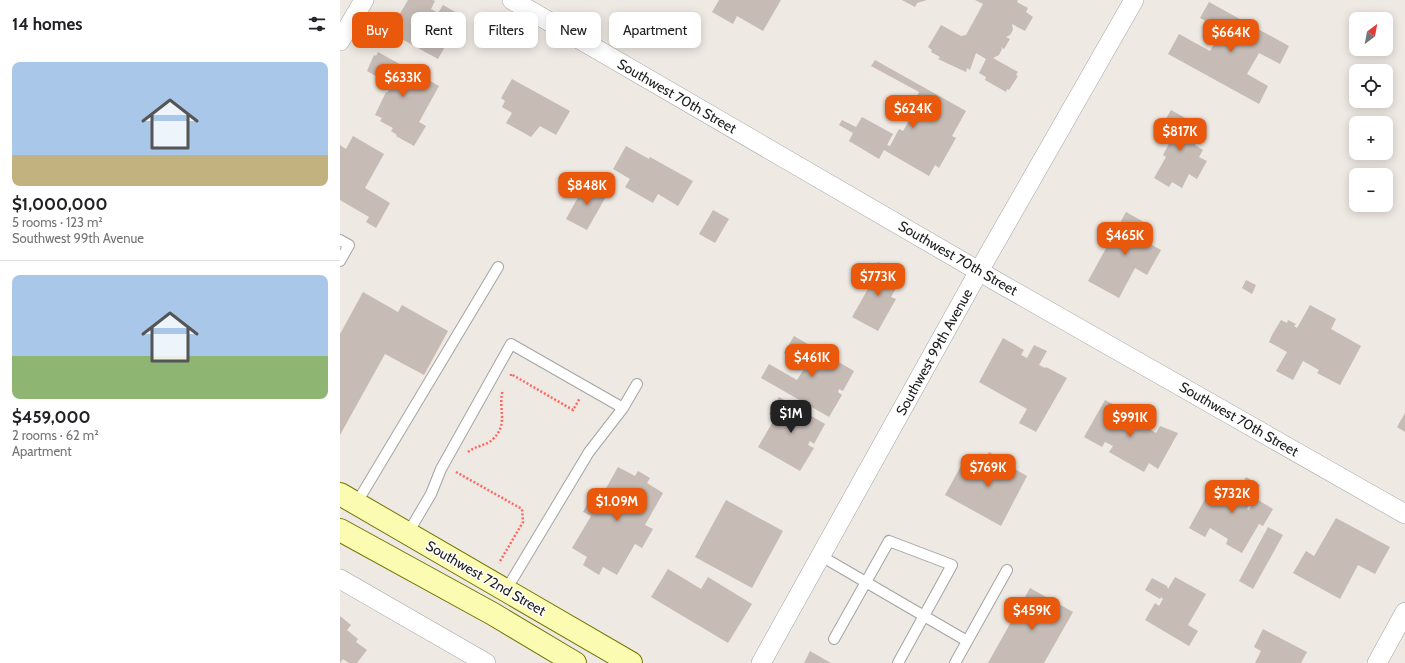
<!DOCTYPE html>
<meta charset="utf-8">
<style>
body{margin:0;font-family:Cabin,sans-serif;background:#f2f2f2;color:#202124;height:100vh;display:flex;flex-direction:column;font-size:15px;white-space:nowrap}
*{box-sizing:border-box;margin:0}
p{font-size:13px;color:#757577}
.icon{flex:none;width:22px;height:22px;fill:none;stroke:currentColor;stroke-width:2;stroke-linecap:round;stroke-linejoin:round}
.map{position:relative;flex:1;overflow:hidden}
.details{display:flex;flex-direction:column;background:#fff;width:340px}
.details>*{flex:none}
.guide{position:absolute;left:12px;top:12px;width:380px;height:36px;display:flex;gap:8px}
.needle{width:26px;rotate:32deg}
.controls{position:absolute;left:1009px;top:12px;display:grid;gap:8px}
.controls a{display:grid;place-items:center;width:44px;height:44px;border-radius:8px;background:#fff;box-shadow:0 2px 10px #0003;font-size:20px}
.price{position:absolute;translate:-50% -34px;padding:0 9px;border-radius:8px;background:#ea580c;color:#fff;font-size:13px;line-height:26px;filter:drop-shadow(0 1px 2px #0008)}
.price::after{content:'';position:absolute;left:50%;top:24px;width:12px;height:9px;margin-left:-6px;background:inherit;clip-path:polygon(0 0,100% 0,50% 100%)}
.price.current{background:#222;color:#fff}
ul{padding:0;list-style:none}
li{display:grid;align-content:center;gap:8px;height:212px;padding:0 12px}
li+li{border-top:1px solid #e0e0e0}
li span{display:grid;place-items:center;height:124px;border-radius:8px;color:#555}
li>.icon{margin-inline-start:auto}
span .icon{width:72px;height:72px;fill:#fffc;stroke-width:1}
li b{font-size:17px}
h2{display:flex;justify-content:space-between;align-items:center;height:48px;padding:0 12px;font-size:17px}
.tag{padding:0 14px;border-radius:8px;background:#fff;box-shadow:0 2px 10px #0003;font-size:14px;line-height:36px}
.tag.current{background:#ea580c;color:#fff}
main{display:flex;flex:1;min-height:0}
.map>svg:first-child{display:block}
</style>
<main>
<section class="details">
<h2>14 homes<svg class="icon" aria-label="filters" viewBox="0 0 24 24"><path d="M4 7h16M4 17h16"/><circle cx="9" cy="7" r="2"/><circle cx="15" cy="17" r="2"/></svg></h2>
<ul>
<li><span style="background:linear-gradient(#a9c7e8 75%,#c2b280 0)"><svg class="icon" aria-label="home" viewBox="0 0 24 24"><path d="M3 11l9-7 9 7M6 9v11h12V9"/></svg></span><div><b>$1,000,000</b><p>5 rooms · 123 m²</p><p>Southwest 99th Avenue</p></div></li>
<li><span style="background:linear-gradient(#a9c7e8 65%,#8fb573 0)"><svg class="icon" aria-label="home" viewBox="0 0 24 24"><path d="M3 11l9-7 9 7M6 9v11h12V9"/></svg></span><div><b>$459,000</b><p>2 rooms · 62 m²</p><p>Apartment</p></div></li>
</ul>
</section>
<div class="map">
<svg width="1065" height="663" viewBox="0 0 1065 663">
<rect width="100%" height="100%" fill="#eee9e2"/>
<path fill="#c6bbb5" d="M68,0h25l2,1 -4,8 7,4 5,-8 19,11 -24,43 -49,-27z
M379,0h62l-18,31 -26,-15 -4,8 -21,-12z
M562,0h25l-10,3 -2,4z
M635,0h43l-1,2 11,6 -2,4 7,5 -8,14 -13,-7 1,6 -3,5 -4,2 4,2 -6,10 -3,-2 1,2 -3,6 -6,3 25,14 -2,3 2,1 -9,14 -2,-1 -1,3 -21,-12 1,-3 -7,-4 7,-14 -10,-6 -6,17 -3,-2 -1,4 -28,-13 2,-2 -9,-5 1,-2 -4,-3 13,-22 20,11 5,-1 17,-31z
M869,2l80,44 -9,18 -21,-11 -12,21 21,12 -9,18 -91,-50 11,-20 31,17 12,-21 -22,-12z
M38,52l61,34 -20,36 7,4 -12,20 -18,-10 1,-1 -6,-4 2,-3 -13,-7 2,-3 -7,-3 11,-23 1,1 5,-8 -25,-14 7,-16 2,1z
M535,60l91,51 -14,25 4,2 -17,30 -4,-3 -6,11 -45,-26 -5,9 -30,-18 4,-8 -14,-8 3,-5 14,7 6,-10 31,17 -6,11 3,1 9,-17 4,2 11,-19 -4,-2 9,-18 -48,-26z
M172,79l58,32 -14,24 -16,-9 -9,11 -25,-14 6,-10 -10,-6 3,-6 -4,-3z
M831,110l25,14 -7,12 8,5 -2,4 8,5 -4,7 8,4 -10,18 -8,-5 -7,14 -10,-6 -3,5 -15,-9 12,-21 -3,-2 9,-17 -13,-7z
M13,136l31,18 -19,34 25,15 -14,25 -10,-6 3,-5 -29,-17v-55l6,4z
M286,146l23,13 1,-2 43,24 -15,25 -20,-12 -5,9 -28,-16 5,-8 -17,-10z
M247,181l21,12 -21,37 -21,-11z
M373,210l16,9 -14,24 -16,-9z
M786,212l25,14 -8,14 18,10 -14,25 -12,-7 -16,30 -31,-17z
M538,262l25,14 -12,21 5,2 -18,32 -26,-14 17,-30 -4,-3z
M906,280l10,5 -4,9 -10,-6z
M23,292l35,20 4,-7 46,26 -24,44 -39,-21 -45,81v-101z
M970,305l26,14 -5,10 30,17 -21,39 -23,-12 2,-3 -16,-9 -10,19 -17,-9 11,-19 -18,-10 3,-7 9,-15 6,3 1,-3 8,4 -2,2 3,2z
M454,336l60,35 -11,20 -4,-2 -1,3 4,3 -13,22 -68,-39 8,-14 28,16 9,-14 -22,-13z
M663,338l21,12 -3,5 6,3 7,-13 13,6 -8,14 6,3 1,-1 21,11 -31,54 -17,-9 8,-14 -48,-27z
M439,397l46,27 -11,20 -4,-3 -2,4 6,3 -14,23 -42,-24 17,-29 -6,-4z
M765,400l20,11 -2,3 33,19 4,-7 18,7 -20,36 -9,-6 -5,9 -35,-20 4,-6 -8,-4 -3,5 -18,-10z
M1065,413v19l-8,-5z
M649,452l20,11 -1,2 19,11 -26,50 -56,-31 17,-31 16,8z
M278,467l17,9 3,-5 12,7 -3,5 16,10 -18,32 8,4 -11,19 -7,-4 -18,31 -14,-8 -4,8 -16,-10 4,-8 -15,-9 19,-32 -8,-4 9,-17 8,4z
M906,477l14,8 -13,24 2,1 6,-12 18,11 -10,17 -4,-2 -17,29 -16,-9 2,-5 -18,-11 -5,9 -16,-9 25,-45 25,14 1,-3 -3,-2z
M386,500l57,31 -31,57 -57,-31z
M996,518l54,29 -15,27 -17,-9 -18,34 -47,-26 13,-22 8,5z
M928,527l15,8 -30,54 -14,-8z
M328,569l33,20 7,-12 44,27 -24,39 -77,-46z
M835,577l31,17 -18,31 10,6 -9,15 -44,-26 10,-17 4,3 4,-7 -2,-2 -1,2 -15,-9 7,-12 15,8 1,3z
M690,588l43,24 -29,51h-56z
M0,616l11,9 -4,5 11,9 -2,3 11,8 -10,13h-8l-6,-4 -3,4z
M923,629l44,23 -6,11h-46l6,-12 -7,-4z
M470,651l21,12h-27z"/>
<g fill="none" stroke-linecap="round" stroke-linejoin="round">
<defs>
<path id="lane" d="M0,240l9,5 -9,16
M16,504l142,-237
M68,533l23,-39 10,-25 70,-125 112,64
M481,556l146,85
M166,590l83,-138 34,-44 14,-24
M494,639l55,-98 63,24 -54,98
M615,663l52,-93"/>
<path id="street" d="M172,0l489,284 404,230
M0,41l24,-41
M0,579l146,84
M421,663l218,-392 155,-271
M1037,663l28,-51"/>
<path id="secondary" d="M0,494l291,169
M0,530l153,84 82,49"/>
</defs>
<use href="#lane" stroke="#a4a4a4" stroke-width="12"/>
<use href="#street" stroke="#a4a4a4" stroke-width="20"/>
<use href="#secondary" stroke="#727701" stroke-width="24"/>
<path stroke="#ff6862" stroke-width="2.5" stroke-dasharray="2 2" stroke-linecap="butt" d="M171,376v-2l62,36 7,-12
M128,452c7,-6 17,-6 24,-12 18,-16 5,-32 11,-50
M116,472l66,37 1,13 -24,41"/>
<use href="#lane" stroke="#fff" stroke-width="10"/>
<use href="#street" stroke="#fff" stroke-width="19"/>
<use href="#secondary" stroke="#fcfbb2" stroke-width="22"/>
</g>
<g text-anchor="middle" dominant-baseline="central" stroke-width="3" stroke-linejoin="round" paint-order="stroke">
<g font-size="14" fill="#1d1d1d" stroke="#fff">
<text transform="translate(337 96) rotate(30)">Southwest 70th Street</text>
<text transform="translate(618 258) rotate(30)">Southwest 70th Street</text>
<text transform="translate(594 352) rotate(-61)">Southwest 99th Avenue</text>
<text transform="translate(899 419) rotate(30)">Southwest 70th Street</text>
<text transform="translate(146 578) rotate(30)">Southwest 72nd Street</text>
</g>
</g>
</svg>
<div class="controls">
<a><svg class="needle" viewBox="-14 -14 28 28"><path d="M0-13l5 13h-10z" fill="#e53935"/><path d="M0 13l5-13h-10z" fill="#757577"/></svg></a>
<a><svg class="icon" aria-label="locate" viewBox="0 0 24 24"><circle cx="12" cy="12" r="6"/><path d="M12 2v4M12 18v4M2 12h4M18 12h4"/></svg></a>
<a>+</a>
<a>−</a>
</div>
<b class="price" style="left:891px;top:53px">$664K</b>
<b class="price" style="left:63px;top:98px">$633K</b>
<b class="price" style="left:573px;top:129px">$624K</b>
<b class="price" style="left:840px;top:152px">$817K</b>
<b class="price" style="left:247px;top:206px">$848K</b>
<b class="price" style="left:785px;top:256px">$465K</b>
<b class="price" style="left:538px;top:297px">$773K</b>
<b class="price" style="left:472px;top:378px">$461K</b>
<b class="price current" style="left:451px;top:434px">$1M</b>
<b class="price" style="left:790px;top:438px">$991K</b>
<b class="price" style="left:648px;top:488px">$769K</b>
<b class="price" style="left:892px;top:514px">$732K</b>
<b class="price" style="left:277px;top:522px">$1.09M</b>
<b class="price" style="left:692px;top:631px">$459K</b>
<div class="guide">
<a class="tag current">Buy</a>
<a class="tag">Rent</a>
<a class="tag">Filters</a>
<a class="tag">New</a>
<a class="tag">Apartment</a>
</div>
</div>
</main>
